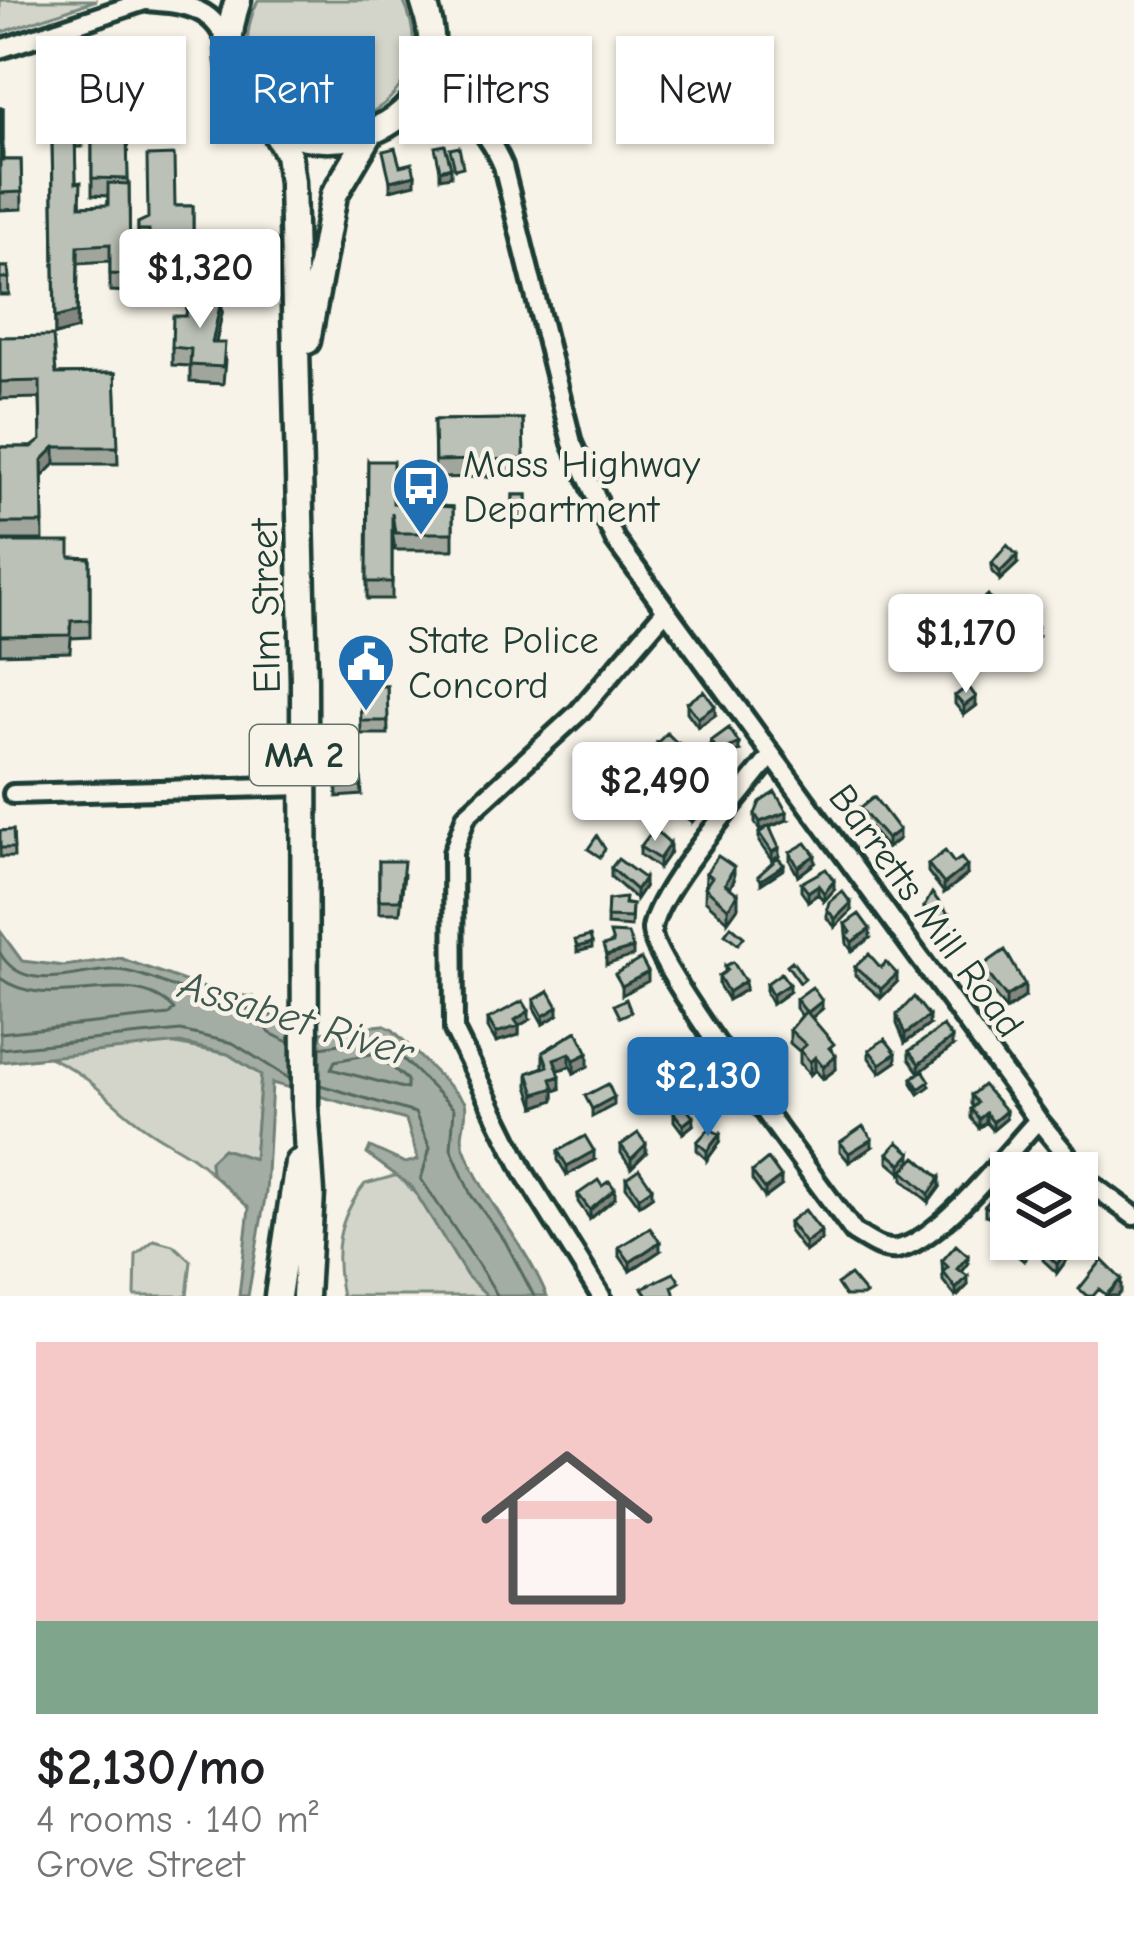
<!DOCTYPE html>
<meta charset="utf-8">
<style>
body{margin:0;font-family:"Comic Neue",sans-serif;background:#f6f6f6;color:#202124;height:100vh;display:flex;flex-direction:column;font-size:45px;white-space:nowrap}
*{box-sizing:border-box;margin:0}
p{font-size:39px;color:#757577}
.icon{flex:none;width:66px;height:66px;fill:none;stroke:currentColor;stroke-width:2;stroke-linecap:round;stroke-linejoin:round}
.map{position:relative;height:1296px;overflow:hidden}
.drawer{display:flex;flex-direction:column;background:#fff;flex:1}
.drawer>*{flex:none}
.banner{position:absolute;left:36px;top:36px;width:1062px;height:108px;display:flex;gap:24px}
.controls{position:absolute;left:990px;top:1152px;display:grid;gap:24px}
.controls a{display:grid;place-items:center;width:108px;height:108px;border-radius:0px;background:#fff;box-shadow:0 3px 9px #0004;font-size:60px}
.price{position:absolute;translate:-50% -102px;padding:0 27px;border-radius:12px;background:#fff;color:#222;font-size:39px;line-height:78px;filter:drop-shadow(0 3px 6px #0008)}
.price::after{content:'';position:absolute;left:50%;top:72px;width:36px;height:27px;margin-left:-18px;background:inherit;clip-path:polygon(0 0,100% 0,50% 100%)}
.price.active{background:#1f6fb2;color:#fff}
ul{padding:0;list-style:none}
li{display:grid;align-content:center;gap:24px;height:636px;padding:0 36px}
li+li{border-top:3px solid #e0e0e0}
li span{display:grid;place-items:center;height:372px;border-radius:0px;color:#555}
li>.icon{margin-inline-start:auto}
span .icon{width:216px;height:216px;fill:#fffc;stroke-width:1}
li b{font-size:51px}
.pill{padding:0 42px;border-radius:0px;background:#fff;box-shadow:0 3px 9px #0004;font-size:42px;line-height:108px}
.pill.active{background:#1f6fb2;color:#fff}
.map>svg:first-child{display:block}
</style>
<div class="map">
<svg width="1134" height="1296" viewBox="0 0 1134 1296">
<rect width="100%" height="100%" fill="#f7f3e8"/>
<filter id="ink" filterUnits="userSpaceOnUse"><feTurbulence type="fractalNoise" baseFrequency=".00833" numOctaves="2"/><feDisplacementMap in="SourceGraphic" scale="24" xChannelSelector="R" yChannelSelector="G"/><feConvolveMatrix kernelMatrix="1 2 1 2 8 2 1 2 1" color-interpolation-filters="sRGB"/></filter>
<g filter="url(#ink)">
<path fill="#d3d5ca" stroke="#79897f" stroke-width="3" d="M0,0h97l-97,33z
M258,0h145c52,111 -110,176 -150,73 -9,-24 -6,-50 5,-73z
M164,1042l64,12 33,21 -7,84 -31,-10 -13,12 1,12c-19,-20 -39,-27 -61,-42 -43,-28 -53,-54 -106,-76z
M398,1175l23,25 46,76 21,20h-146c-9,-44 -5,-77 23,-112z
M154,1240l19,5 18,16 -4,35h-52l1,-41z"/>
<path fill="#a4ada3" stroke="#6f8077" stroke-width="3" d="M0,931l22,30 42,5 56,-8 98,35 35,4 30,31 20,6 80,-9 10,5 72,72c4,16 -7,30 -1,46 20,53 61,95 83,148h-59l-21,-20 -55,-89 -45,-33 3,-7 35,16 13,-3 -12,-40 -134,-37 -6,109 -18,104h-9l10,-88 -38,-35 -1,-12 13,-12 31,10 7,-84 -33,-21 -48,-11 -180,19z"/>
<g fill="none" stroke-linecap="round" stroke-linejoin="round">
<path stroke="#546a60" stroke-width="3" d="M0,953c24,42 75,18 113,17 32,-1 93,36 136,39l21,24 20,10
M0,978c52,38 127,-15 174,31l-5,6 -169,18
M320,1047l62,-9 72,71 -3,40 20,46 34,46 29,55
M0,1049l181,-18 52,12 57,36
M376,1053l31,27v9l-76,-20 4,-8z
M320,1085l95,28 15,35 -9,31c10,15 75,110 76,117"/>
<defs>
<path id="minor" d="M147,1c39,3 71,6 82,50
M0,49l148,-49
M431,56c17,43 55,68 72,110l69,277 43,97 423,580 53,64 43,32
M405,113l35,-10 21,4
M771,756c-27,36 -114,134 -119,173 -4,33 172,261 202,303 14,8 27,19 43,17 42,-7 111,-97 141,-129
M13,794l292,-8
M601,1296l-76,-122 -71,-144 -1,-177 13,-37 113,-104 86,-101"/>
<path id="highway" d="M238,0c-64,188 248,183 185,0
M272,126l16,28 4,28 12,498 1,427 6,86 -6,103
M307,341l27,-146 36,-61
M278,1296l20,-133"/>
</defs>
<use href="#minor" stroke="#1f3d34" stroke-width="26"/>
<use href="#highway" stroke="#1f3d34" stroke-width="33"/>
<use href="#minor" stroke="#f7f3e8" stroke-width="16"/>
<use href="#highway" stroke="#f7f3e8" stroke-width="24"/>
</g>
<path fill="#a1a69d" stroke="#1f3d34" stroke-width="3" fill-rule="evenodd" d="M125,52l3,132h1l1,108 -20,-1v-30l-32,2 -1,66 -22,6 -4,-262 23,15 16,-1zM82,128h10v67l16,1v9l-27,1 -5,-23 -1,-36h7z
M0,108h3v50l-3,1z
M0,160h21l1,49 -22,1z
M175,206h18v49h-18v20h-26v-28h-11v-24z
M0,267h8l1,28h-9z
M222,313l-6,30 9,17 -2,24 -33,-2v-16l-18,-1v-18l14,-31z
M0,337l56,37 59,-1 3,91h-63l-13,13 1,63h-43v-93h32l9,-6 -1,-43 -40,1z
M523,419l1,57 -89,2 -1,-58z
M368,461l25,42 60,4v43h-58l-3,-20v69h-25z
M513,495h14v24l-14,-1z
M0,542l70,15 20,1v79l-19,1 -1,14 -70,2z
M992,563l25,1 -17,16 -8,-8z
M972,610l26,9 -13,12 -13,-12z
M994,636l43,1 -30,24 -13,-16z
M360,686h27l1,48h-27z
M955,696l21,10 -12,9 -9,-11z
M687,703l28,12 -17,12 -11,-15z
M711,741l28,10 -20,10 -8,-11z
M657,743l21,10 -10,10 -11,-11z
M360,765l2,30 -25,2 -1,-28z
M666,776l20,4 -2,2 18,28 -10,12 -24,-17v-9l7,-8 -9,-8z
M860,808l39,31 -12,9 -27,-31z
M755,814l32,6 -17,7 9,29 -7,5 -13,-19v-9l7,-5 -6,2 -5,-7z
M13,830l1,27h-14v-26z
M640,847l30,5 -11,16 -19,-13z
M790,852l25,11 -17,13 -8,-15z
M379,861l25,13 -4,39h-21z
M954,863l13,12 -23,18 -16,-21v-8z
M611,868l33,19 -8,12 -25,-22z
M706,873l28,7 -4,8 8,19 -10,14 -23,-21z
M801,883l33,7 -10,11 -6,-7 -10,7 -7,-10z
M608,900l24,5 -1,22 -24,-2z
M924,907l25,17 -12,9 -13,-17z
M827,909l24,2 -16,16 -8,-9z
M845,924l25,14 -18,13 -5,-7z
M725,966l20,24 -17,10 -9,-15v-9l6,-4z
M982,966l43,31 -19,13 -24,-31z
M855,967l42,15 -16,16 -26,-23z
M766,984l23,8 -17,12 -6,-11z
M796,999l26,10 -10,8 22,37 2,15 -13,10 -8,-9 -5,5 -10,-12v-11l-10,-9v-13l12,-14 -6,-8z
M534,1000l24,15 -15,9 -9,-16z
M897,1015l32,10 -24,18 -8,-19z
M488,1019l41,1 -10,6v9l-23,7 -8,-14z
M577,1031l11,35 -14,7 -4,-7 -12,4 2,19 -6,2v9l-19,7 -7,-21v-13l15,-6v-15z
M952,1047l-32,25 10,14 -11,8 -7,-11v-5l7,-5 -10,-14v-8z
M869,1050l27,12 -16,11 -11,-15z
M688,1067l33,25 -14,11 -19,-27z
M971,1095l35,24 -13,11 -7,-8 -7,6 -8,-10v-9l2,-2 -2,-3z
M674,1113l19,12 -10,8 -9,-12z
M697,1142h23l-13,18 -10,-10z
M840,1142l32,5 -23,15 -9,-11z
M621,1145l25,8 -15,15 -10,-15z
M558,1151l36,9 -27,15 -9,-15z
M888,1153h23l-10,20 -13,-11z
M903,1171l37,16 -11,15 -26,-22z
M752,1172l29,14 -16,12 -13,-18z
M626,1178l26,18 -13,9 -13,-18z
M602,1186l13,12 -25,21 -12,-17v-8z
M1011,1203l-6,28 -6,-11 -14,-5v-9z
M789,1222l32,18 -16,12 -16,-21z
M619,1247l41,4 -30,20 -11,-16z
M1074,1250l-17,23 -14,-13v-9z
M942,1261l26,3 -6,8 6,13 -10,11h-3l-12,-15z"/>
<path fill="#83877f" stroke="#1f3d34" stroke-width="3" d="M451,167v9l-11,2v-8z
M415,175v9l-25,6v-9z
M78,246l-1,83 -22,6v-17z
M222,296v17l-10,47v-17z
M55,447v17l-13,13v-17z
M1017,555v9l-17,16v-8z
M998,610v9l-13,12v-8z
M1037,628v9l-30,24v-9z
M976,697v9l-12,9v-9z
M715,706v9l-17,12v-9z
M739,743v8l-20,10v-9z
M678,744v9l-10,10v-9z
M702,802v8l-10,12v-8z
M787,812v8l-27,10v-8z
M899,830v9l-12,9v-9z
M670,843v9l-11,16v-9z
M779,848v8l-7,5v-9z
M815,855v8l-17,13v-9z
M784,865v4l-23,15v-4z
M967,866v9l-23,18v-9z
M734,867v13l-9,17v-13z
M644,878v9l-8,12v-9z
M834,881v9l-10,11v-8z
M818,885v9l-10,7v-9z
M738,894v13l-10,14v-13z
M851,903v8l-16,16v-8z
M949,915v9l-12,9v-9z
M870,929v9l-18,13v-9z
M592,943v5l-15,4v-5z
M633,948v8l-27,9v-9z
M648,972v9l-26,14v-9z
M897,974v8l-16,16v-9z
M745,981v9l-17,10v-8z
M789,984v8l-17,12v-9z
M1025,985v12l-19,13v-13z
M822,1001v8l-15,13v-9z
M558,1007v8l-15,9v-8z
M529,1011v9l-10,6v9l-23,7v-9z
M929,1016v9l-24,18v-9z
M952,1038v9l-33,26v-9z
M570,1053v13l-16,6v-13z
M588,1053v13l-14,7v-13z
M896,1053v9l-16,11v-9z
M836,1056v13l-13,10v-12z
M815,1057v13l-5,5v-13z
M560,1076v13l-6,2v9l-19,7v-13l16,-15z
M721,1084v8l-14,11v-9z
M614,1097v8l-22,12v-8z
M1006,1111v8l-13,11v-8z
M986,1113v9l-7,6v-9z
M693,1117v8l-10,8v-8z
M720,1134v8l-13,18v-9z
M872,1139v8l-23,15v-9z
M646,1144v9l-15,15v-9z
M594,1151v9l-27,15v-9z
M911,1153v8l-10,12v-9z
M781,1177v9l-16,12v-9z
M940,1178v9l-11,15v-8z
M652,1188v8l-13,9v-8z
M615,1189v9l-25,21v-9z
M1011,1215v9l-6,7v-8z
M821,1231v9l-16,12v-9z
M1074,1241v9l-17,23v-9z
M660,1242v9l-30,20v-9z
M968,1256v8l-11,14v-9z
M968,1276v9l-12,11v-7z
M1121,1279v13l-4,4h-11z"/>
<path fill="#bbc1b6" stroke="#1f3d34" stroke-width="3" d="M90,52h35l3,127 -36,-1v-67h-10v19h-7l1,53 5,-1 -1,24 28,-1v-22l21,1 1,91 -20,-1v-30l-32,2 -1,66 -22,6 -4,-245h22l1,15 17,-1z
M0,108h3v33l-3,1z
M445,145l6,22 -11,3 -5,-23z
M459,147l4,20 -8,2 -5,-20z
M395,148l5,18 12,-3 3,12 -25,6 -7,-30z
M174,155l1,51h18v32h-18v20h-26v-28h-11v-7l10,-5 -1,-62z
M0,160h21l1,32 -22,1z
M0,267h8l1,11h-9z
M188,294l34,2 -10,47h13l-2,24 -33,-2 1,-16 -19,-2 1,-31h13z
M53,336l3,38 59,-1 3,74h-63l-13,13 1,63h-43v-76h32l9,-7 -1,-59 -40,1v-45z
M523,419l1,40 -89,2 -1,-41z
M368,461h25v42l60,4v26h-58l-3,-20v69h-25z
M513,495h14v15h-14z
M0,542h70v15l20,1v62l-19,1 -1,14 -70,1z
M1007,545l10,10 -17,17 -8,-9z
M988,595l10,15 -13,13 -13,-13z
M1024,612l13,16 -30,24 -13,-16z
M360,686h27l1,35h-27z
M968,686l8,11 -12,9 -9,-10z
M704,691l11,15 -17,12 -11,-15z
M729,728l10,15 -20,9 -8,-11z
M667,733l11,11 -10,10 -11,-11z
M360,765l2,21 -25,2 -1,-19z
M673,766l13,9 -8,10 -12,-9z
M682,780l20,22 -10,12 -24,-18z
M775,792l12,20 -27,10 -5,-8 5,-12z
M874,797l25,33 -12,9 -27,-31z
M769,826l10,22 -7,4 -13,-19z
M654,829l16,14 -11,16 -19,-12z
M13,830l1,18h-14v-17z
M597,836l8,13 -5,8 -12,-8z
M806,843l9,12 -17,12 -8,-15z
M945,851l9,12 7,-5 6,8 -23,18 -16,-20z
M718,856l16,11 -9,17 13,10 -10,14 -23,-21 7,-10 -6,-4z
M778,858l6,7 -23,15 -3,-4z
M618,859l26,19 -8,12 -25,-22z
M379,861h25l-4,39h-21z
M826,869l8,12 -10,12 -6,-8 -10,7 -7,-9z
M842,891l9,12 -16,16 -8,-10 2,-7z
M932,893l17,22 -12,9 -13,-17z
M625,898l-1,6 8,1 -1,13 -24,-1 1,-17z
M859,914l11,15 -18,13 -5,-7 4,-3 -6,-8z
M731,926l13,11 -6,7 -13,-10z
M610,933l18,1 5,14 -27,8 -3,-10 10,-3z
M590,936l2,7 -15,4 -2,-7z
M1005,950l20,35 -19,12 -24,-31z
M869,954l12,14 5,-6 11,12 -16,15 -26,-22z
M641,959l7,13 -26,14 -7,-12z
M792,961l13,18 -5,4 -13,-18z
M733,962l12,19 -17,11 -9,-16 9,-6 -3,-4z
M781,973l8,11 -17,11 -6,-11z
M812,987l10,14 -15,12 -11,-14z
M549,991l9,16 -15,9 -9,-16z
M914,997l15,19 -24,18 -8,-19z
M626,999l5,13 -11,5 -6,-12z
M523,1001l6,10 -14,9 4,6 -23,7 -8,-14z
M806,1011l28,33 -5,4 7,8 -13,11 -8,-10 -5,5 -10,-12 6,-5 -16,-15z
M943,1026l9,12 -33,26 -10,-13z
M577,1031l11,22 -14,7 -4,-7 -16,6 6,17 -9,3 3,9 -19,6 -7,-21 20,-7 -5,-14z
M885,1039l11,14 -16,11 -11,-14z
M700,1059l21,25 -14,10 -19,-27z
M923,1070l7,11 -11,8 -7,-11z
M608,1084l6,13 -22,12 -7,-13z
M983,1085l23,26 -13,11 -7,-9 -7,6 -8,-10 6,-6 -6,-8z
M679,1098l14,19 -10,8 -9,-12z
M863,1126l9,13 -23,14 -9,-11z
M709,1129l11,5 -13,17 -10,-9z
M638,1133l8,11 -15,15 -10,-14z
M585,1136l9,15 -27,15 -9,-15z
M898,1142l13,11 -10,11 -13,-11z
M916,1157l24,21 -11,16 -26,-23z
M768,1159l13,18 -16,12 -13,-17z
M639,1169l13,19 -13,9 -13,-19z
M598,1180l4,6 7,-5 6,8 -25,21 -12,-16z
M998,1191l13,12v12l-6,8 -6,-11 -14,-6z
M805,1210l16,21 -16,12 -16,-21z
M650,1228l10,14 -30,20 -11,-15z
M1054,1239h18l2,2 -17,23 -14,-13z
M1018,1244l12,9 -6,8 -12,-10z
M956,1245l12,11 -11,13 11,7 -12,13 -13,-17 5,-5 -6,-6z
M1102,1260l19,19 -15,16 -7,-6 -6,7h-6l-8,-7z
M674,1273l6,9 -8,5 3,9h-27l-6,-8z
M850,1275l16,19 -3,2h-18l-8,-12z"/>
</g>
<defs>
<symbol id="bus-pin" viewBox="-11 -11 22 30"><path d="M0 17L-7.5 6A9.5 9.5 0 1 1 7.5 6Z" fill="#1f6fb2" stroke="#f7f3e8"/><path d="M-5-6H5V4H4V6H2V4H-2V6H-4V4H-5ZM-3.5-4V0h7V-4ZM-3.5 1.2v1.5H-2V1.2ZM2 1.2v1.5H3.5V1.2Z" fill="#fff"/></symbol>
<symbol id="civic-pin" viewBox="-11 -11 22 30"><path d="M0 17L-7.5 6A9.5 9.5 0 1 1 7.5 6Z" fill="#1f6fb2" stroke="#f7f3e8"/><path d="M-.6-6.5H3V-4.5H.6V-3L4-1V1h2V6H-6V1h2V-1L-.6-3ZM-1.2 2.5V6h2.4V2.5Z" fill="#fff"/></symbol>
</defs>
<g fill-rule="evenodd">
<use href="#bus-pin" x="388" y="453" width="66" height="90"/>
<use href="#civic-pin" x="333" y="629" width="66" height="90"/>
</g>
<g text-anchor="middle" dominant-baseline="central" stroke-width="9" stroke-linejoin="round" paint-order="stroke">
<rect fill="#f7f3e8" stroke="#60746a" stroke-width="3" x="250" y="725" width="108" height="60" rx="9"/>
<g font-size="36" font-weight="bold" fill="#1f3d34">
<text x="304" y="755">MA 2</text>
</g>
<g font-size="39" fill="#1f3d34" stroke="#f7f3e8" text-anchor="start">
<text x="463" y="464">Mass Highway<tspan x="463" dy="45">Department</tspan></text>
<text x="408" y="640">State Police<tspan x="408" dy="45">Concord</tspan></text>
</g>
<g font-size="39" fill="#1f3d34" stroke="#f7f3e8">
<text transform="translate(266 606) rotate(-91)">Elm Street</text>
<text transform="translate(926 911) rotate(54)">Barretts Mill Road</text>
</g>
<g font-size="42" font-style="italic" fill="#405950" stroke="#f7f3e8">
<text transform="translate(296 1019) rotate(17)">Assabet River</text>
</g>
</g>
</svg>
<div class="controls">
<a><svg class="icon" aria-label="layers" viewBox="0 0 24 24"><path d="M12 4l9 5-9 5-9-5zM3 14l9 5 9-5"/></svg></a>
</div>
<b class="price" style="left:200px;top:331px">$1,320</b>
<b class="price" style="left:966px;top:696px">$1,170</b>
<b class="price" style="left:655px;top:844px">$2,490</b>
<b class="price active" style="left:708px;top:1139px">$2,130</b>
<div class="banner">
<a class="pill">Buy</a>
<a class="pill active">Rent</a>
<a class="pill">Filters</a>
<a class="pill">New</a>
</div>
</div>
<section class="drawer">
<ul>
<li><span style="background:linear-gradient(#f6c9c9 75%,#7fa58c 0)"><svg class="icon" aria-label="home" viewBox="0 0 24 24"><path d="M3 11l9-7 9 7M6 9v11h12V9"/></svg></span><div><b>$2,130/mo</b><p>4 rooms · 140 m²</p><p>Grove Street</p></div></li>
</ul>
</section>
